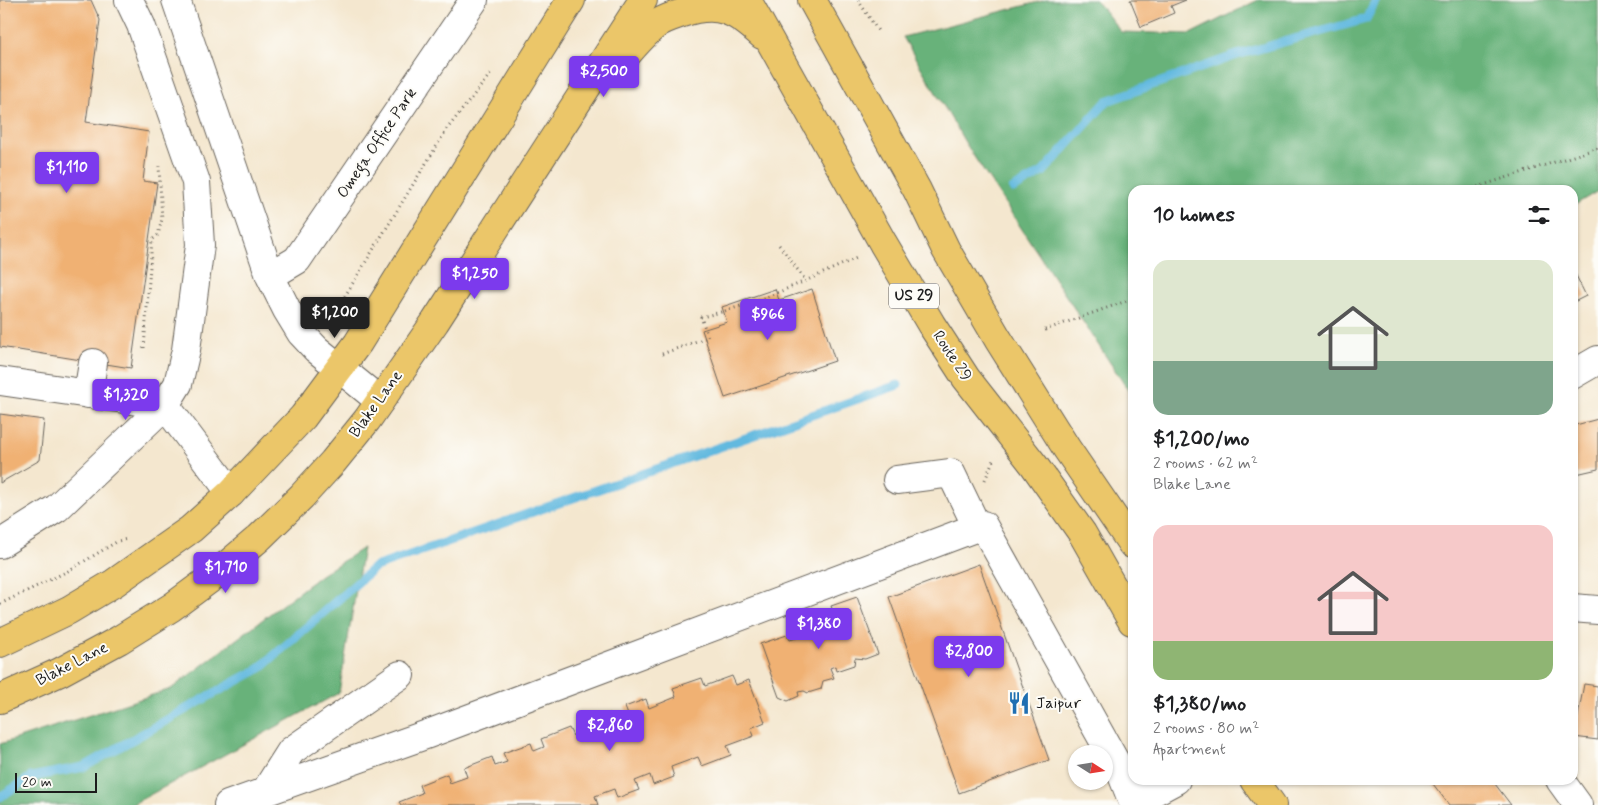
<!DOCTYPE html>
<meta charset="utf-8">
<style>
body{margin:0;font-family:Mynerve,sans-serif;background:#f6f6f6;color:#202124;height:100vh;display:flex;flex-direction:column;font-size:19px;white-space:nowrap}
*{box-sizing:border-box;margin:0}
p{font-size:16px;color:#757577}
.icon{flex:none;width:28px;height:28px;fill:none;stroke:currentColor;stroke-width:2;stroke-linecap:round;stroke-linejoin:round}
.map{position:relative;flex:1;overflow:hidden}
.drawer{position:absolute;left:1128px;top:185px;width:450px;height:600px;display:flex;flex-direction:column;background:#fff;border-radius:15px;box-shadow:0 1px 4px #0004}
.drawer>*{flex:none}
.needle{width:32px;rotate:102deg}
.fabs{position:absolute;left:1068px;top:745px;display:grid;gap:10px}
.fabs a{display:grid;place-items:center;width:45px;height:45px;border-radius:50%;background:#fff;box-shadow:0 1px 4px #0004;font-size:25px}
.scale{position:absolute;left:15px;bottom:12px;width:82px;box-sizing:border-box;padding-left:5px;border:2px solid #1c1c1c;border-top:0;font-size:14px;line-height:18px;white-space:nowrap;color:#1c1c1c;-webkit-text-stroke:4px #fdfcf7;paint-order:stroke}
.price{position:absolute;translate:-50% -42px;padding:0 11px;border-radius:5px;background:#7c3aed;color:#fff;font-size:16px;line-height:32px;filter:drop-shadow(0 1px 2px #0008)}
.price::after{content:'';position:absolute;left:50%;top:30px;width:15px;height:11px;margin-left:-8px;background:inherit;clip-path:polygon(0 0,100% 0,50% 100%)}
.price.on{background:#222;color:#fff}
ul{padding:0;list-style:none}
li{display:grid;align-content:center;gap:10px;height:265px;padding:0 25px}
li span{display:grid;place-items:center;height:155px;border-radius:15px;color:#555}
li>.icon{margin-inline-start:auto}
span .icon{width:90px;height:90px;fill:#fffc;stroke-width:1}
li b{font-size:21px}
h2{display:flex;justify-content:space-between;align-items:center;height:60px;padding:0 25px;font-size:21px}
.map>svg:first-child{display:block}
</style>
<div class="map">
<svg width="1598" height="805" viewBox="0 0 1598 805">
<rect width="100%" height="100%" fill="#fdfcf7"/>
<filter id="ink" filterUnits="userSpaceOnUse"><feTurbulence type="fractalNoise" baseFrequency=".02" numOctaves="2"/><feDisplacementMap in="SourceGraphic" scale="10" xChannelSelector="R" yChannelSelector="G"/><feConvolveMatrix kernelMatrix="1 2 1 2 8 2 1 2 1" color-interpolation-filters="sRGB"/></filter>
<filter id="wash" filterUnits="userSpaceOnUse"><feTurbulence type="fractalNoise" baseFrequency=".0096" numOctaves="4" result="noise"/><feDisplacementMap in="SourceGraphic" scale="20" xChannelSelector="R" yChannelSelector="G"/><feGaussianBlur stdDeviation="1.12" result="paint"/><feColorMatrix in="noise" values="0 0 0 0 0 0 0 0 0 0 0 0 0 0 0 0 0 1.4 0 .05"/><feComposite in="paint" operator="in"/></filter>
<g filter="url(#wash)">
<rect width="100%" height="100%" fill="#f4e7cf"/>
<path fill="#67b27a" stroke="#42674b" d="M1046,0h50l25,32 69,2 68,-34h340v191l-25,15 -1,-16h-440v206l-163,-247 -66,-112z
M363,548l-24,145 -208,112h-131v-61l171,-55 150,-114z"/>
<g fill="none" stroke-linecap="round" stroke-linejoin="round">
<path stroke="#62b9df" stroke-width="9" d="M1013,189l30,-17 64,-71 130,-46 129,-36 10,-19
M0,797l31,-20 53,-10 127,-72 48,-26 116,-102 523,-182"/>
</g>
<g id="blocks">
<path fill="#f0b173" d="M0,0h91l9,20 -14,102 63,10 -6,49 14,2 -26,185 -131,-21z
M1130,0h56l-15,6 3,7 -33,14z
M1572,267l14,29 -14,7z
M775,289l4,11 33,-11 23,72 -110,37 -23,-68 25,-8 -5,-15z
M0,414l44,6 -4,40 -40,23z
M1598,419v50l-26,6v-49z
M979,564l70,196 -90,33 -70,-196z
M857,597l21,57 -13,5 -10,-1 -1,7 -18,6 -1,-5 -5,2 4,10 -11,3 -2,8 -13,4 -4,-2 -6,1 1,4 -11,5 -9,-4 -19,-53 27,-9 3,5 21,-7 -4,-12 26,-10 -2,-5z
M732,676l4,9 13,-5 16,42 -14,6 3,8 -27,10 4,9 -29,11 -4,-9 -27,10 3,10 -21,8 -3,-10 -15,6 4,9 -22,8 -3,-9 -19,7 3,9h-197l-2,-3 23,-9 -3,-8 28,-11 3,9 17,-6 -3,-9 28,-11 3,9 12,-4 -4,-9 28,-10 3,8 10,-4 -3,-8 28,-11 4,8 19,-7 -3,-8 21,-8 3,8 15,-6 -3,-8 21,-8 3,9 27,-11 -3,-9 29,-10 3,8z
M1584,684l14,2v54l-24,-3z
M1430,780h62l19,25h-62z"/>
</g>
</g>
<g filter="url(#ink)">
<use href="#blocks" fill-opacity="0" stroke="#68635b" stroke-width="1"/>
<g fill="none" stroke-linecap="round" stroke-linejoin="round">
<defs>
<path id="minor" d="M176,0l94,276 17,34 14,23 15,16 64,52
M270,276l27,-16 177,-260
M1572,375l26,-15
M0,381l165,24 66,88
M88,394l5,-31
M897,480l54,-7 26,54
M0,544l57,-36 108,-103 13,-21 8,-34 14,-105 -4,-63 -55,-157 -12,-25
M1572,608l26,2
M1560,780l18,25
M265,792l26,-41 109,-76
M1133,803l43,-23
M228,805l200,-71 555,-209 137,245 14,35"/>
<path id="major" d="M747,0l136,243 48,81 35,54 68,87 48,68 50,88
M812,0l105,190 29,60 52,89 69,110 65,95
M614,70c13,-16 27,-34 43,-46 6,-5 17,-8 25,-11 36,-12 53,-3 80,22
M0,643l69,-33 45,-27 77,-54 40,-36 72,-76 55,-74 213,-343
M0,699l60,-27 59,-32 53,-33 42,-31 45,-38 43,-42 31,-34 34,-42 68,-98 208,-322
M1254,780l18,25"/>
</defs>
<use href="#minor" stroke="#68635b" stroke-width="30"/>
<use href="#major" stroke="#68635b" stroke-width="30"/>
<path stroke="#68635b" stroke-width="3" stroke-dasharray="1 4" stroke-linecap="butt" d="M858,0l20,31
M1468,190l130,-42
M779,245l27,36
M329,322l118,-193 45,-57
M1045,330l87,-31
M144,348l8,-108 6,-5 4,-16 -3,-53
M662,354l46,-17 -7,-20c55,-12 106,-37 158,-60
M985,480l9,-22
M0,604l68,-33 50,-30 9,-2"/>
<use href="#minor" stroke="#fff" stroke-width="28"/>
<use href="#major" stroke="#ebc669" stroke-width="28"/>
</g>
</g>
<defs>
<symbol id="restaurant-bare" viewBox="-9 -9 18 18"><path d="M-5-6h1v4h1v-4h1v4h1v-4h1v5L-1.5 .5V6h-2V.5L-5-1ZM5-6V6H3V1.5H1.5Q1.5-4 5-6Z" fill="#1f6fb2" stroke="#fdfcf7" stroke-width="2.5" paint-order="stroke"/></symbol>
</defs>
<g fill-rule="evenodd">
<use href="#restaurant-bare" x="1003" y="687" width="32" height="32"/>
</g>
<g text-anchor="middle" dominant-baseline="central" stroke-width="4" stroke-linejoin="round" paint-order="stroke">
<rect fill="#fdfcf7" stroke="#605f5e" stroke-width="1" x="889" y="283.5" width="50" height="25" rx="4"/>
<g font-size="15" font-weight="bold" fill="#1c1c1c">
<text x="914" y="296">US 29</text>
</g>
<g font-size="16" fill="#1c1c1c" stroke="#fdfcf7">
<text transform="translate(377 143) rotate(-56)">Omega Office Park</text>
<text transform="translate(952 356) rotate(56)">Route 29</text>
<text transform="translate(376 404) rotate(-54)">Blake Lane</text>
<text transform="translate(72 664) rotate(-27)">Blake Lane</text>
</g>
<g font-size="16" fill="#1c1c1c" stroke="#fdfcf7" text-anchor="start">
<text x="1036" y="703">Jaipur</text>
</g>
</g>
</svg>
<div class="fabs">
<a><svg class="needle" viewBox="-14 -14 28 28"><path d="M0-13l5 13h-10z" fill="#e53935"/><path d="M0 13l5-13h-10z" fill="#757577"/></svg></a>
</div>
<div class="scale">20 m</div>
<b class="price" style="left:604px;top:98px">$2,500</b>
<b class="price" style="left:67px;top:194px">$1,110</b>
<b class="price" style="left:475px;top:300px">$1,250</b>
<b class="price on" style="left:335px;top:339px">$1,200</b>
<b class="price" style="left:768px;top:341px">$966</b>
<b class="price" style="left:126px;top:421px">$1,320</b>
<b class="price" style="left:226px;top:594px">$1,710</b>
<b class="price" style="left:819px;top:650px">$1,380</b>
<b class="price" style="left:969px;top:678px">$2,800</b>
<b class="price" style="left:610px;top:752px">$2,860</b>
<section class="drawer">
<h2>10 homes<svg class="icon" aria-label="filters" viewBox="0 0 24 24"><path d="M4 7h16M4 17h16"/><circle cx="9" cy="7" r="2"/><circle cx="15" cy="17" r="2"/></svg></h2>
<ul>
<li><span style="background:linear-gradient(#dfe7d0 65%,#7fa58c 0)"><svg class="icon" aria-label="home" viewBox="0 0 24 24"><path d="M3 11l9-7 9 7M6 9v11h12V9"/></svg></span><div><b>$1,200/mo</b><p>2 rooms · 62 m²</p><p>Blake Lane</p></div></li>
<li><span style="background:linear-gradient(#f6c9c9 75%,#8fb573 0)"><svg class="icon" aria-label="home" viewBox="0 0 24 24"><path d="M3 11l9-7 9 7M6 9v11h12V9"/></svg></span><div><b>$1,380/mo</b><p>2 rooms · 80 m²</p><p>Apartment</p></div></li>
</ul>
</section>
</div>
